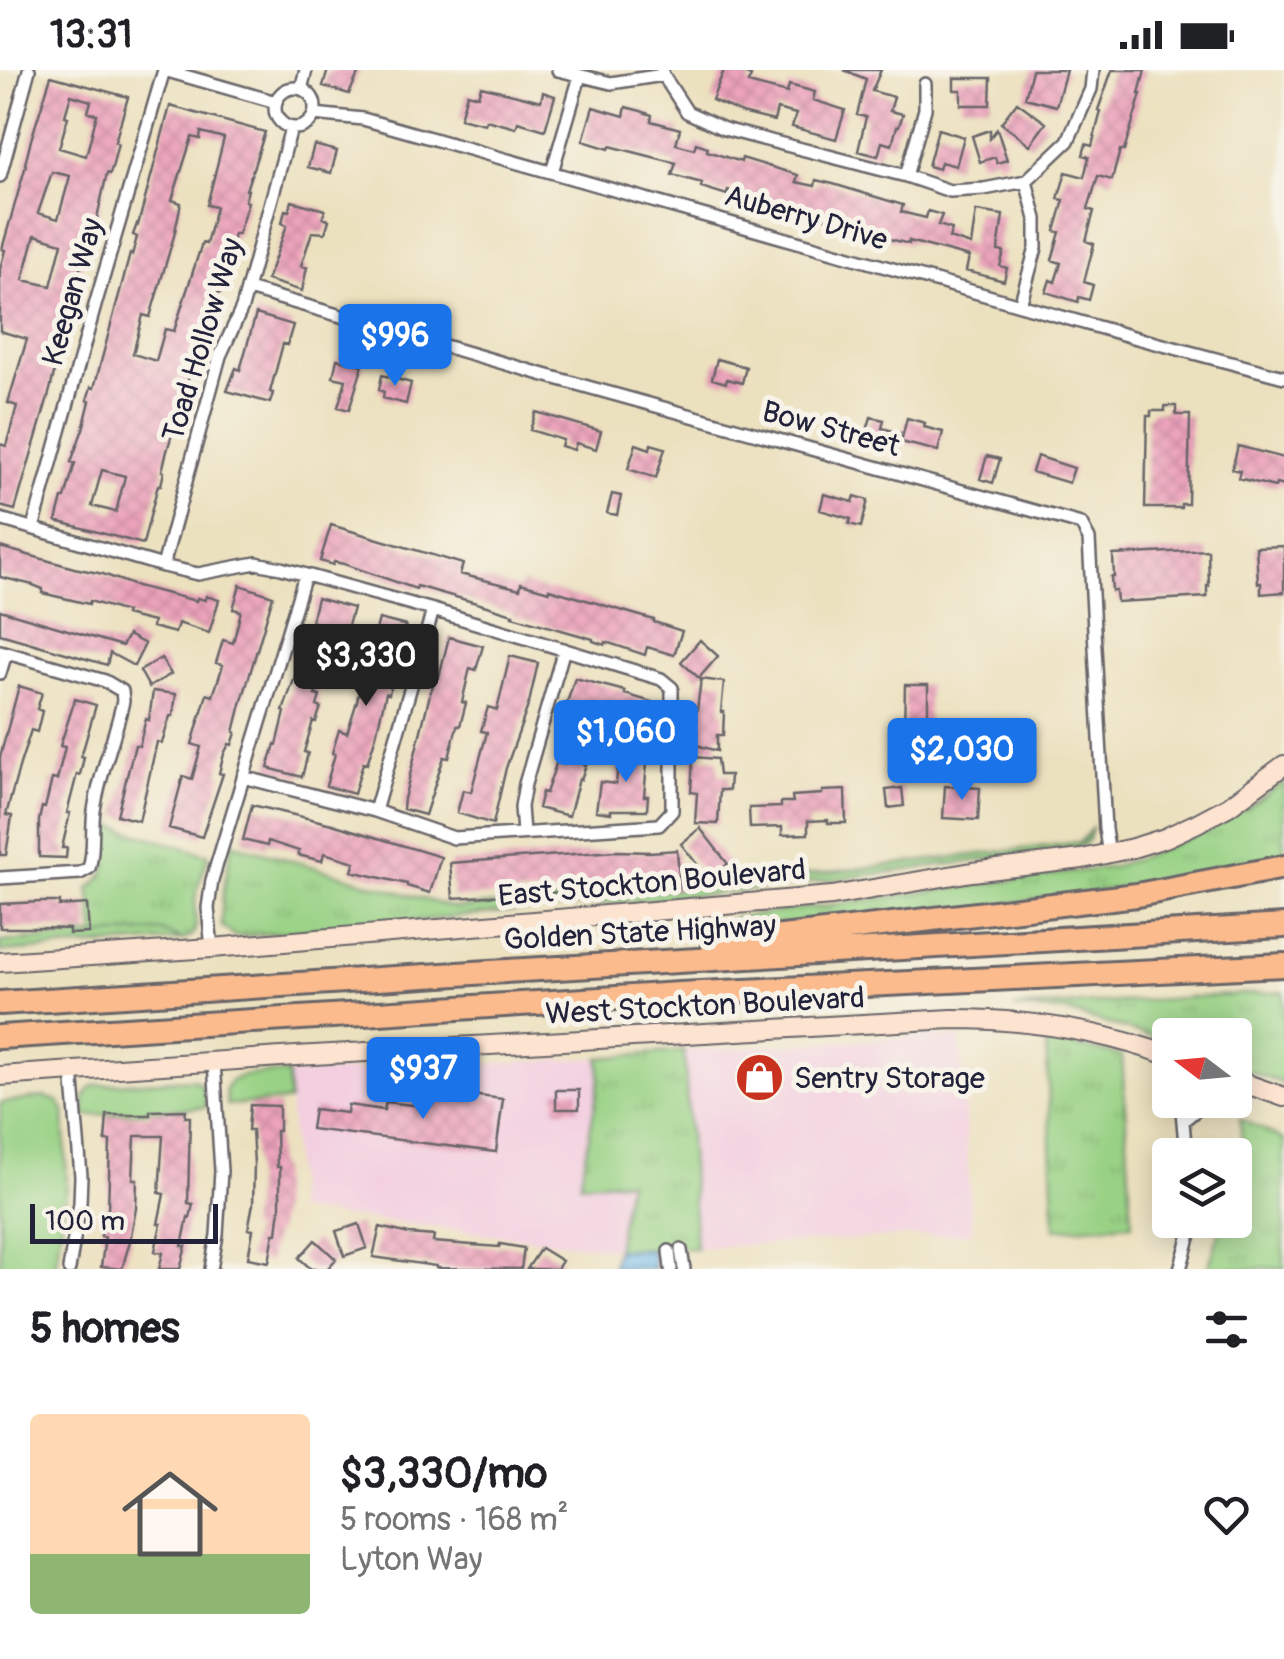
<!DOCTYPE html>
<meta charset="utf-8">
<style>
body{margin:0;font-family:Pangolin,sans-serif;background:#f6f6f6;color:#202124;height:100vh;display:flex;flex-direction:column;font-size:38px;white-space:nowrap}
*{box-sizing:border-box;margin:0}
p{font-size:32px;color:#757577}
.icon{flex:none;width:55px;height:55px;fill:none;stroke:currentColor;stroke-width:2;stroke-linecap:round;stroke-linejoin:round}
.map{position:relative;height:1199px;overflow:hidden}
.details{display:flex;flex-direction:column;background:#fff;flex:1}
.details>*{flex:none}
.needle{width:65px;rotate:286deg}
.fabs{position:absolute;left:1152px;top:948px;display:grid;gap:20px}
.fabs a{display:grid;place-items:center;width:100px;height:100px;border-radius:10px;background:#fff;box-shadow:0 5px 25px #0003;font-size:50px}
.scale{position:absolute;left:30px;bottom:25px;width:188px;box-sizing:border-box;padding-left:10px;border:5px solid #22223b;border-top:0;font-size:28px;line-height:35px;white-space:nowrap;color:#22223b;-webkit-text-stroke:8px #f7f3e8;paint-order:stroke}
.price{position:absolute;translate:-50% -85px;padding:0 22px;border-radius:10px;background:#1a73e8;color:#fff;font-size:32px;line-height:65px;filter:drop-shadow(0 2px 5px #0008)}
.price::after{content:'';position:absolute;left:50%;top:60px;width:30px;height:22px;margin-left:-15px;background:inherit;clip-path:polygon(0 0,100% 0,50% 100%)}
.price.current{background:#222;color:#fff}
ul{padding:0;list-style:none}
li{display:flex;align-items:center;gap:30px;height:250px;padding:0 30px}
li+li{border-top:2px solid #e0e0e0}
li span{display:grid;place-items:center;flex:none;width:280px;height:200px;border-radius:10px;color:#555}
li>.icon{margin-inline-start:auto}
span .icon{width:120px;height:120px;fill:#fffc;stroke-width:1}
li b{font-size:42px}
h2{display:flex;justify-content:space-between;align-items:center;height:120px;padding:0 30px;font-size:42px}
.status{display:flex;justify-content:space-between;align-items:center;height:70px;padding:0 50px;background:#fff;direction:ltr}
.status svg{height:28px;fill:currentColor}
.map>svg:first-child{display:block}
</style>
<div class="status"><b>13:31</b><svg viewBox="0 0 49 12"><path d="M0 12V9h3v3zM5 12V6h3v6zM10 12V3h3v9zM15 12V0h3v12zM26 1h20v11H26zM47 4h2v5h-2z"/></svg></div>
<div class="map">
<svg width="1284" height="1199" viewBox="0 0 1284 1199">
<defs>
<pattern id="grass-tufts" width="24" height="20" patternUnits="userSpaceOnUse" patternTransform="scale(2.5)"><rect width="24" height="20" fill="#99d285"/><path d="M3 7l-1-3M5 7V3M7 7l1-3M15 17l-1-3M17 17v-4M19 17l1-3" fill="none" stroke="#84b474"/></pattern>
<pattern id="water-rules" width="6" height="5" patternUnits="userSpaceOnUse" patternTransform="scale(2.5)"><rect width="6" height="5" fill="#77c0ef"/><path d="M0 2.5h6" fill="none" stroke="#619cc3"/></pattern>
<pattern id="building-cross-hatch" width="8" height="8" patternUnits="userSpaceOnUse" patternTransform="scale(2.5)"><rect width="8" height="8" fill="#eca3bc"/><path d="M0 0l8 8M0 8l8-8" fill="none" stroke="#ca8ca2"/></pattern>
</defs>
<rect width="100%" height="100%" fill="#f7f3e8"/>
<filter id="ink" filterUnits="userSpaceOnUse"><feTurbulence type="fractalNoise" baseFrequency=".01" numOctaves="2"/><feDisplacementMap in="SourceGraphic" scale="20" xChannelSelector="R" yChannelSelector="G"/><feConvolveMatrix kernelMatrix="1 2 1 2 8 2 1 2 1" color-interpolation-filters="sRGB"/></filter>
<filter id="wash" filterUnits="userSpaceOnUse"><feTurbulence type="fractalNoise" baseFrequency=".0048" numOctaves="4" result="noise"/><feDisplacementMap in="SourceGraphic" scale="40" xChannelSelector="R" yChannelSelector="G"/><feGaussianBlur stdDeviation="2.25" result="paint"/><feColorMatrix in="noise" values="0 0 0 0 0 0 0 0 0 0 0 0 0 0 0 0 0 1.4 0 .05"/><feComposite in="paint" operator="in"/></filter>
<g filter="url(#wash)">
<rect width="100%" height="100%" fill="#ece1bf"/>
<path fill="#f3cfe0" d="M927,966l33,2 12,195 -276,15 -12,-197z
M599,988l1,20 -20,104 48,-2 -12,69 -320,-38 -8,-137z"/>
<path fill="url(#grass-tufts)" stroke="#5e7a60" stroke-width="2.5" d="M1284,711v79l-95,19 -249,34 -208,15v-10l380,-51c62,-21 121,-44 172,-86z
M102,753l107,32 -11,31 -3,17 1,24 -4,8 -9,5 -22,-9 -66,5 -6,-48c32,-20 9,-37 13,-65z
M1092,758c-2,11 -6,16 -16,20l-341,44 -493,44h-8l-13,-11 2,-31 9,-51 222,65 280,-24 346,-42z
M1284,922v92l-49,-18v-31h-65v7l-102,-30 -54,-4z
M1046,971l76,14 10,169 -77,5z
M684,981l12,197 -80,1 12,-68 -48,2 20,-105 -1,-20z
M1240,1048l44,22v129h-76l15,-49 24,-3z"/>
<path fill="#99d285" stroke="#5e7a60" stroke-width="2.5" d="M161,861l22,9 -183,12v-10z
M288,1004l1,27 -62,4c0,-5 -2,-11 -1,-16 5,-19 46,-15 62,-15z
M192,1009c14,6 13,14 14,28l-121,9c-1,-14 -2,-23 10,-31z
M44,1027l14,4 6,9 3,76 -12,83h-55v-166z"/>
<path fill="url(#water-rules)" stroke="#4c7195" stroke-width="2.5" d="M616,1179h36l2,20h-42z"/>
<g id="blocks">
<path fill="url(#building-cross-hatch)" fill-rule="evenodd" d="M328,0h32l-11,24 -26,-8z
M724,0h12l15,6 -3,7 39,10 2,-8 26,7 -2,8 32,10 -9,29 -44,-12 4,-13 -19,-5 -3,12 -32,-8 -30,-13z
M844,0h37l-9,21 22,6 -4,14 13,3 -4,12h-2l-5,19 -10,-3 -4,14 -20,-5 8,-34 -9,-2 9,-36z
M1032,0h34l-10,36 -31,-8z
M1112,0h33l-6,24h2l-17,57 -4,-1 -8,30 -14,-4 -10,33 6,2 -8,30 8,3 -10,38 9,3 -4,15 -10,-3 -1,5 -32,-10 4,-12 5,2 6,-19 -9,-3 8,-28 -5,-1 9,-31 -6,-1 8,-27 18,5 5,-20 -6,-2 3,-11 6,2 9,-35 -3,-1z
M51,6l77,21 -13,45 3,1 -5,21 -3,10 -3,-1 -12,54 -7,24 -3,-1 -11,41 4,1 -3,11 -4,-1 -21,88 -35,120 -15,-4v-62l6,2 11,-40 -9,-3 19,-64 -27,-8v-62l5,-19 -3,-1 24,-84 -1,-1 6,-24zM71,25l20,6 -3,11 9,2 -11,42 -27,-8 9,-31 -3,-1zM52,102l18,4 -12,43 -20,-6zM35,165l27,8 -11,43 -28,-6z
M954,8h37l-1,27h-29v-15h-7z
M481,16l60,15 2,-9 12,4 -10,34 -27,-8 -2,6 -30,-8 -1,4 -25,-6 7,-25 11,3z
M1017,32l29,21 -16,22 -29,-22z
M170,36l95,26 -19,58h2l-3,11 3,1 -10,32h-4l-14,59h-3l-7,29 -2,-1 -5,15 -2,-1 -34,116 -5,20 2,1 -3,13h-3l-15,59 -87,-23 6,-23h3l10,-35 -4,-1 12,-33 7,-28 -3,-1 4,-13 3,1 36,-134 2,1 5,-18 -4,-2 4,-11 1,1zM201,62l23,6 -17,67 9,2 -10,37 -4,-1 -28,88 -9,-2 -9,32 -23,-7 10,-39 7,2 24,-81 7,-33 -9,-3 20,-63 8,2zM102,400l23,6 -9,36 -24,-6z
M593,37l31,9 2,-9 15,4 11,4 -1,6 29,8 -4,15 18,5 2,-6 12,4 -1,4 34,11 1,-4 56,17 -2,7 19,4 1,-6 17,4 70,21 -2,7 25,6 2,-7 14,4 -4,10 14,4 -3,9 22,7 5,-34 27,4 -5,36 6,1 -4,14 7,2 -3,13 -38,-10 3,-14 -60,-16v3l-27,-7 -63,-21 -57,-13 1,-3 -35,-10 -1,5 -26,-8 1,-4 -30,-8 4,-12 -66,-17 -1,3 -26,-8z
M938,59l26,8 -8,29 -15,-4 -2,7 -11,-3z
M997,59l10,31 -10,3 -2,-6 -15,5 -8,-26 18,-6v8z
M314,75l23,6 -6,22 -23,-6z
M292,131l33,9 -2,8 6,2 -4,13 -13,-1 -11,34 6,1 -5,24 -35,-11 20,-55 -5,-2 3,-13 4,1z
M256,244l37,11 -6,20 -4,-1 -13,48 3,1 -3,10 -43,-12 9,-23 4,2z
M337,289l26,6 -14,45 -11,-3 8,-27 -13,-3z
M717,289l29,8 -4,16 -15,-4 -1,4 -14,-4z
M382,305l29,8 -5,21 -23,-6 1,-6 -5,-2z
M1165,336h11v9h14l-2,89h-7v4h-36l2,-92h4v-5h14z
M536,342l65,19 -5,18 -20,-6 -2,7 -13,-4 2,-6 -33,-10z
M871,347l13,3 -2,8 18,5 -4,17 -32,-9z
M907,348l18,5 -1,4 19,5 -5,19 -37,-9z
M636,374l14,5 1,-5 14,4 -9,30 -28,-9z
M1238,376l46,12v28l-8,-2 -1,3 -37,-9 2,-7 -8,-2z
M987,386l13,3 -7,24 -13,-4z
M1037,386l37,12 -5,15 -37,-11z
M612,424l9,2 -4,19 -10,-2z
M824,424l29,8 2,-6 13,4 -7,27 -12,-3 2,-5 -31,-9z
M331,455l132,39 -3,10 60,15 1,-6 28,8v-2l105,31v2l28,9 -8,24 -27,-8 -2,8 -39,-13 -1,3 -12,-4v-2l-81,-23 1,-2 -33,-10 -63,-18 -1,3 -72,-25 -10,-2 -1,3 -13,-4z
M1284,476v46l-23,2v-11h-3l-2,-36z
M0,477l74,21 29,6 30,11 63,16 1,-3 8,2 1,-4 13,4 -10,33 -31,-10 -3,10 -23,-6 1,-5 -28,-7 1,-3 -36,-11 -1,3 -47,-11 1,-4 -10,-4 -33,-8z
M1208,480l1,36h-2v11l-90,5 -1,-11h-4l-1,-14h3l-1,-22z
M240,515l33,11 -32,108 -7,28 2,1 -4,12 -3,-1 -5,10 -5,19 4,1 -21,63 -33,-9 14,-52 9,3 9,-32 -9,-3 15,-50 6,2 10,-31 -7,-2 7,-23 10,3 8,-32 -8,-2z
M317,528l36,10 -7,24 -6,-2 -10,33 -4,-1 -11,33 5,1 -3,10 4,1 -5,15 -3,-1 -9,31 4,1 -6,24 -34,-9 7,-24 2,1 8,-33 -2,-1 31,-89h-3z
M0,540l122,36 6,-11 17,9 -11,22 -24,-13 -3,12 -107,-31z
M379,549l27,7 -2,10 -3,-1 -12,59 -3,-1 -11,46 -8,25 -4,-1 -9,31 -28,-8 9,-32 -3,-1 7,-23 8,3 10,-32 11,-53h3z
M449,567l34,9 -7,24 -6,-2 -8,34 4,1 -6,23h-3l-8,32 -5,-1 -19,58 -22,-6 1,-10 26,-105 6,-18 3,1z
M700,570l18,16 -19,22 -18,-16z
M510,586l28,7 -9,40 -23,65 -13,56 -36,-11 6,-23 8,2 16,-60 -6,-1 7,-24 9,3z
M161,588l10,16 -22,13 -9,-16z
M575,608l50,13v3l27,8 -4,18 5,1 -3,12 -6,-1 -1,6 -24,-7 2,-7 -32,-9 -5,18 9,3 -9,29h2l-5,15 -2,-1 -10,37 -31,-8 4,-16 4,1 14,-41h-3l8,-25 7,2 6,-19 -12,-4z
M701,609l23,3 -3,30h3l-1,23h-6v16l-24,-7v-34h4z
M905,615h23v46h-24z
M19,616l23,7 -5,16 5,2 -5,21 -6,-2 -11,34 -14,51 6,1 -6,39h-6v-98z
M153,621l23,3 -3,22h-3l-8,27 -5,-1 -18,79 -22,-6 18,-70 4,1 7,-27 3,1z
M75,629l21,6 -15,52h3l-4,18 -3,-1 -10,39h3l-8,35h5l-1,10 -27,-1v-37l3,-13 3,1 7,-29 5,1 8,-33 -5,-1z
M619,681l29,2 -4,43h4l-1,14h-36v3l-15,-2 4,-29 16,2z
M693,687l24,2 2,16h11l-1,15h-9l-2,34 -23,-1 2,-30 -6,-1z
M945,716l35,2 -2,32 -35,-2z
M902,718l2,18 -16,2 -2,-18z
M845,720l1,33h-18v-3l-20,1v13l-26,1v-8l-32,1 -1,-20 32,-1v-5h12l-1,-6 30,-2v-3z
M252,735l80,19 109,33 -11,36 -23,-7v-2l-55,-13 3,-9 -31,-9 -2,8 -24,-6 1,-4 -31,-10 -1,5 -24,-6z
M700,758l28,36 -15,12 -5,-6 -4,3 -23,-29z
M677,780l3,38 -25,1v-3h-33l-57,4v2l-112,6 -3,-35 166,-12 34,1z
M41,832h19l-1,4 28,-2 2,29 -20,1v-5l-29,-1h-40v-24z
M556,1020h23v19h-23z
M463,1024l40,5 -7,53 -185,-23 3,-20 33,4 1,-8 36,5 2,-8 36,4 1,-8 39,5z
M250,1035l29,1v25h-3l1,36h3v41l-3,25h-3l-5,29 -21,-4 5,-28 -5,-1 5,-25 1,-40 -2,-34h-4z
M186,1040l-1,7h5l-2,86 5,1 -3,14 -2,-1 -6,29h4l-6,23h-21l4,-16 -8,-2 6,-27h-3l6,-30 -5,-1 4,-57h-28l-2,43h4l-1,29 -6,33 -8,28 -21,-2 4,-30 -4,-1 4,-25h3l2,-70h-5l2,-26h43v-4z
M359,1154l8,24 -23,8 -8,-25z
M380,1157l29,7 25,2 -1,6 66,5 1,-3 24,4 -3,21 -85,-1v-2l-63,-9z
M315,1170l21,19 -9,10h-16l-12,-11z
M541,1178l21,13 -5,8h-30z"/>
</g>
</g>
<g filter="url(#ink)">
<use href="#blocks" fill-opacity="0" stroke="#696569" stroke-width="2.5"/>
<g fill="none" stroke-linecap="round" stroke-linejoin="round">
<defs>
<path id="street" d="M558,0l53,13 52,-8
M662,0l1,5 24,37 37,17 182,47 44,15 34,-2 42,-8 42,-40 23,-52 2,-19
M275 38a20 20 0 1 1 40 0a20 20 0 1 1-40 0Z
M301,19l5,-19
M314,44l49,5 770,218 151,40
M552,102l28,-96
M0,106l29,-106
M906,106l19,-67v-25
M248,219l293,85 540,150 8,15 16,290 4,26
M1020,235l16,-57v-29l-10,-38
M0,449l163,47 35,8 58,-11 25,5 152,42 228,69 11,9v123l-13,14 -205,13 -79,-27 -132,-34
M33,458l63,-226 68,-232 112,32
M163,496l57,-210 22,-48 49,-180
M0,581l105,30 17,10 1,10c-8,37 -24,73 -29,110 -3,19 1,38 -5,57l-9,5 -80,5
M0,603l6,-20
M375,741l58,-201
M523,763l-2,-26 4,-23 39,-135
M212,878l-4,-40 4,-28 93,-305
M1181,1030l5,55
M1184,1050l11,-9 6,-11
M681,1180l3,19
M669,1181l2,18
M69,1199l11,-66 1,-27 -9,-106
M211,1199l6,-34 4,-64 -7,-109
M1180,1199l11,-38 -1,-11"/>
<path id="secondary" d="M0,892l212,-14 620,-52 140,-24 110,-13 51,-11 32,-10 32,-15 32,-17 55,-41
M0,1006l296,-20 656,-37c76,0 146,11 218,37
M1235,1010l49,17"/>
<path id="highway" d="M713,875l424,-50 147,-28
M0,933l489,-31 795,-46
M0,967l679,-43 605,-29"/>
</defs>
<use href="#street" stroke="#696569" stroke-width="16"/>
<use href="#secondary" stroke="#696569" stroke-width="22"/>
<use href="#highway" stroke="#696569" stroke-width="28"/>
<use href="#street" stroke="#fff" stroke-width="11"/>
<use href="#secondary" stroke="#fde4d1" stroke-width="18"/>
<use href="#highway" stroke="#fbbb8d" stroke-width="22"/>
</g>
</g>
<defs>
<symbol id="shop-disc" viewBox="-11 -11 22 22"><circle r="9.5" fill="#c8321e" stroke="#f7f3e8"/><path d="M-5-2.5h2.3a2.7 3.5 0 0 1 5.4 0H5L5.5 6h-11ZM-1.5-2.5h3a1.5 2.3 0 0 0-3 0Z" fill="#fff"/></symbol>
</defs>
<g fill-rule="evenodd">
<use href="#shop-disc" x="732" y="980" width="55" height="55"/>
</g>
<g text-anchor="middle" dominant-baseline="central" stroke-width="10" stroke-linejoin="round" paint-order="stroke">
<g font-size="30" fill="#22223b" stroke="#f7f3e8">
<text transform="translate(806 148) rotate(16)">Auberry Drive</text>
<text transform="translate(73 222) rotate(-74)">Keegan Way</text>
<text transform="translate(203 270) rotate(-73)">Toad Hollow Way</text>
<text transform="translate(831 359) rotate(15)">Bow Street</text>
<text transform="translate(652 813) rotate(-5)">East Stockton Boulevard</text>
<text transform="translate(640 863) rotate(-3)">Golden State Highway</text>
<text transform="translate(705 936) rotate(-3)">West Stockton Boulevard</text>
</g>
<g font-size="30" fill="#22223b" stroke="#f7f3e8" text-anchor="start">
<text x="794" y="1008">Sentry Storage</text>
</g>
</g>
</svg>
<div class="fabs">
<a><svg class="needle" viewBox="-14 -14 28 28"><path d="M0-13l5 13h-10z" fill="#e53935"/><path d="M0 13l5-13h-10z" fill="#757577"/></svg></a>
<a><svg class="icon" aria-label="layers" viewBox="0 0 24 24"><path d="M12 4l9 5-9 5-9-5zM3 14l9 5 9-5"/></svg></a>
</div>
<div class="scale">100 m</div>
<b class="price" style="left:395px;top:319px">$996</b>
<b class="price current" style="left:366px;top:639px">$3,330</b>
<b class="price" style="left:626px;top:715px">$1,060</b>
<b class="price" style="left:962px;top:733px">$2,030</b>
<b class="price" style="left:423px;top:1052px">$937</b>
</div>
<section class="details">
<h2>5 homes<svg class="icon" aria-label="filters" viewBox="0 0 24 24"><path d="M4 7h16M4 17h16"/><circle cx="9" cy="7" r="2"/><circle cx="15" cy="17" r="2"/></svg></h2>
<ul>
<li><span style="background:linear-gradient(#ffd9b3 70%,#8fb573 0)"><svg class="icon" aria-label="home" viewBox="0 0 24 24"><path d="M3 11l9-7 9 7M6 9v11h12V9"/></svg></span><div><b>$3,330/mo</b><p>5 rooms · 168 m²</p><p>Lyton Way</p></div><svg class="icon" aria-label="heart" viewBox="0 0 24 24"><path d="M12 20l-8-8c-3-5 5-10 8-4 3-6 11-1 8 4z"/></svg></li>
</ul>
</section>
